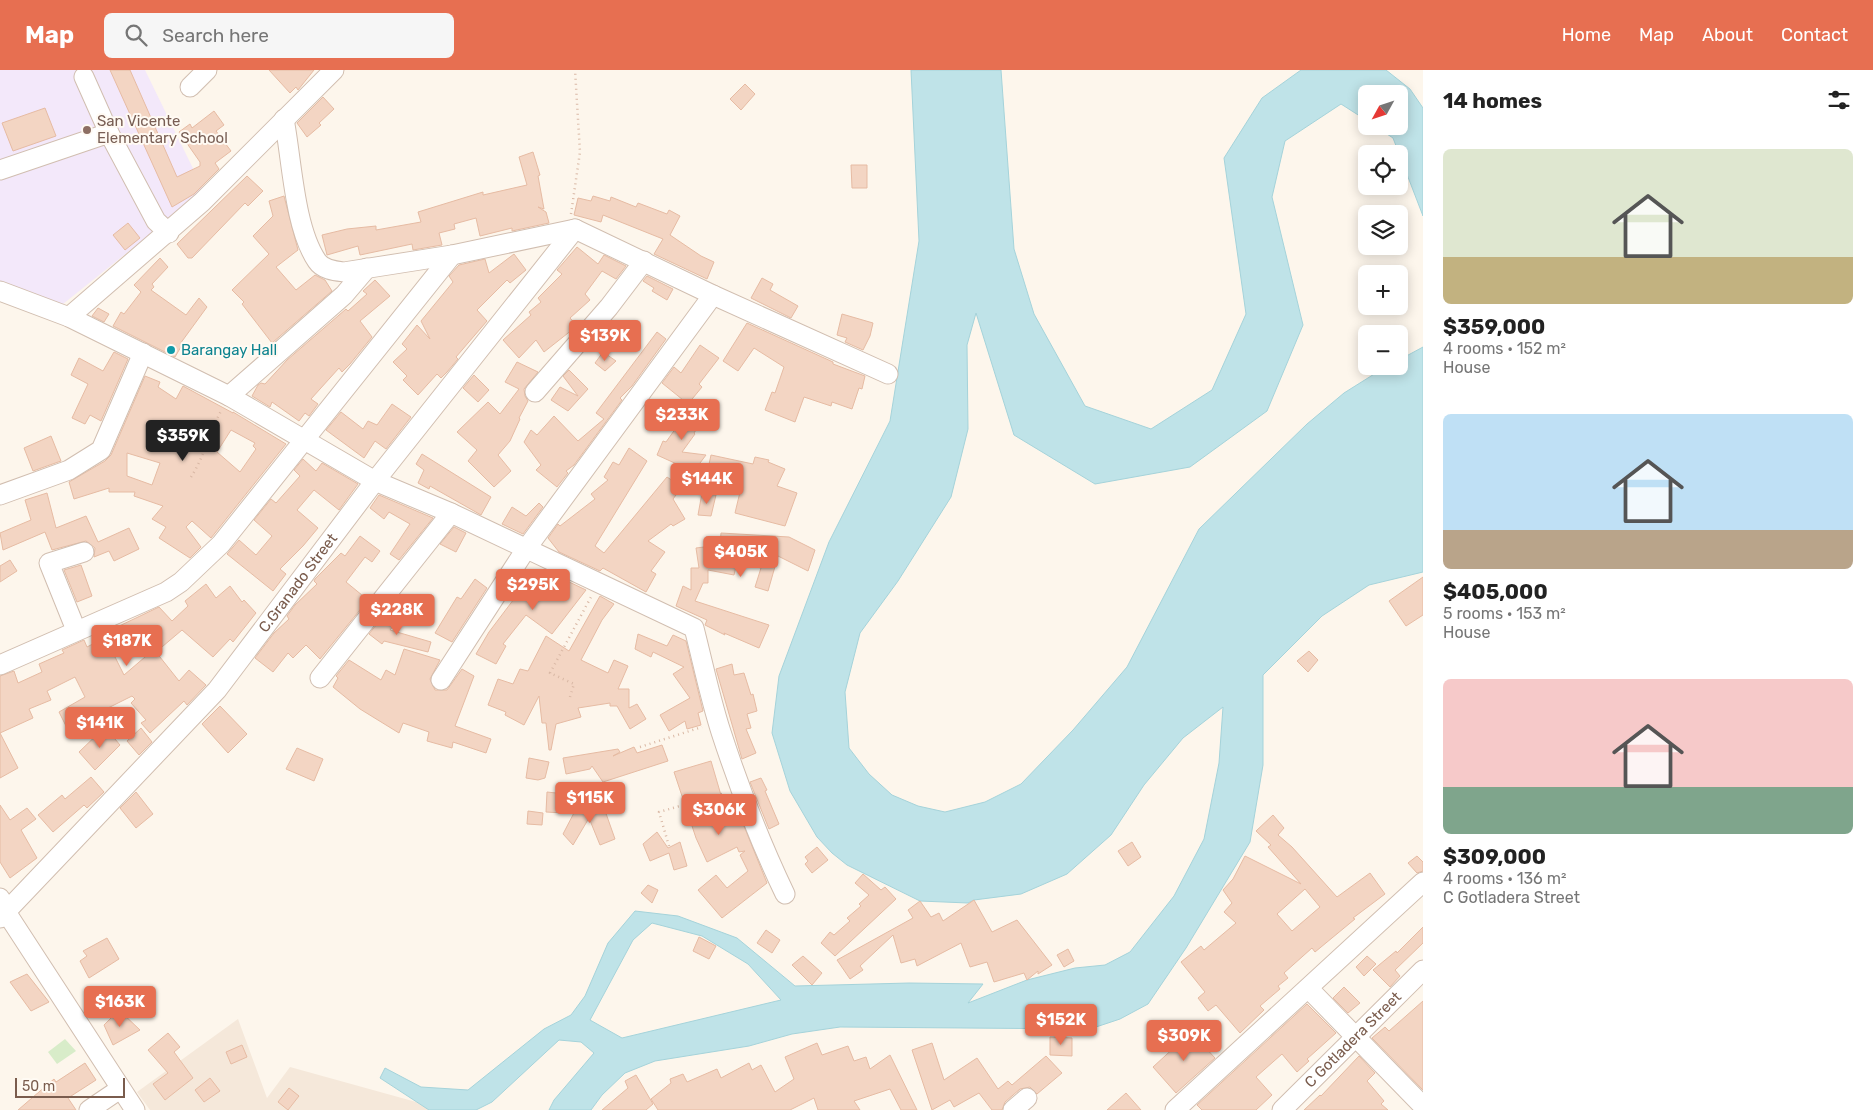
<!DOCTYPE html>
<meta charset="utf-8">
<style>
body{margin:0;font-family:Rubik,sans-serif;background:#f6f6f6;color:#222;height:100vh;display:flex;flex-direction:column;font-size:19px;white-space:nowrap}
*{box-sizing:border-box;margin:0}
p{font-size:16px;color:#767676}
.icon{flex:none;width:28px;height:28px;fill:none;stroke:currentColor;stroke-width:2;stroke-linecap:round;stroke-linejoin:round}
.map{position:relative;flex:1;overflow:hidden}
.drawer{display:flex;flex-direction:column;background:#fff;width:450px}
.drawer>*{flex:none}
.needle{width:32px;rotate:230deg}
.controls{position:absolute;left:1358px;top:15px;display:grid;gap:10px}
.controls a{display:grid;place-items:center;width:50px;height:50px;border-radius:8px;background:#fff;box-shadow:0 2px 12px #0003;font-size:25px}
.scale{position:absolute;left:15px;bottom:12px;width:110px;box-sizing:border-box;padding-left:5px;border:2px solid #7a5c4d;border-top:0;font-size:14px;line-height:18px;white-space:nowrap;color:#7a5c4d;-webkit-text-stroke:4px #fffaf3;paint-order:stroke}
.price{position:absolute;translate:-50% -42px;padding:0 11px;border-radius:5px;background:#e76f51;color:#fff;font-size:16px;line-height:32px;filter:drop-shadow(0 1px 2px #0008)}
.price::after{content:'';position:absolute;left:50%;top:30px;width:15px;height:11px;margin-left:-8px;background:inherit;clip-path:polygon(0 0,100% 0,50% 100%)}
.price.current{background:#222;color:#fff}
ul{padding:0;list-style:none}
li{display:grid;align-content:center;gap:10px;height:265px;padding:0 20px}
li span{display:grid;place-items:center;height:155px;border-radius:8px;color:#555}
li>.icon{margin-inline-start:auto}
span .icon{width:90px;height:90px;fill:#fffc;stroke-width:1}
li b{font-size:21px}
h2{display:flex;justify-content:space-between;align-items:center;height:60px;padding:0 20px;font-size:21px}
header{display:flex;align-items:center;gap:30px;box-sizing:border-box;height:70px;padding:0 25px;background:#e76f51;color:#fff}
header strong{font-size:24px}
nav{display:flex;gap:28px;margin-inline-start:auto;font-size:18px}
.search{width:350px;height:45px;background:#f6f6f6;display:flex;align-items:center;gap:12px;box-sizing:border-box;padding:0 18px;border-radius:8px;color:#767676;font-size:19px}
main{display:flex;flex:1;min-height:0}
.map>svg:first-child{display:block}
</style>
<header>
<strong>Map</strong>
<div class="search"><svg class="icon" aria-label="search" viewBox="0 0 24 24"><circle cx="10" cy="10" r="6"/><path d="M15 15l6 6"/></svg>Search here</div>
<nav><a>Home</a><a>Map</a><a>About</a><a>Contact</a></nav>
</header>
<main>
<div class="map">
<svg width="1423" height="1040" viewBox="0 0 1423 1040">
<rect width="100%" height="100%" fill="#fdf6ec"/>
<path fill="#f5e8da" d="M238,949l29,79 23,-31 155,43h-295l-13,-18z"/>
<path fill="#f3e8fa" d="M0,0h145l59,121 -141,113 -63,-22z"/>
<path fill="#d8ecc9" d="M65,969l11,12 -19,13 -9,-12z"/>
<path fill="#bfe3e8" stroke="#a5d3da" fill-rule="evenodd" d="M911,0h90l13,179 20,65 51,92 66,23 61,-39 34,-76 -22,-156 38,-60 39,-28h85l24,19 13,19v108l-30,-78 -18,-12h24v-32h-33v26l-25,-16 -56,37 -13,56 31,128 -36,86 -77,56 -95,17 -81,-49 -38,-122 -9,32 1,84 -17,68 -53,84 -38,52 -15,59 4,56 20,26 23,21 26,11 27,6 40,-10 36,-18 52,-54 54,-63 72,-138 108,-105 37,-31 43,-27h12v-6l24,-13v225l-54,13 -47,31 -59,59v90l-13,77 -64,106 -38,56 -28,15 -30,10 -250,-2 -48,7 -43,12 -94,15 -30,12 -23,22 -11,15h-42l5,-10 40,-47 -13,-11 -22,-2 -67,62 -16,8h-47l-49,-32 5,-10 36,19 47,3 76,-61 27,-14 14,-19 23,-53 27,-32 43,5 59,22 58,48 114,-3 74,1 -15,19 59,-23 48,-12 30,-3 25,-13 44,-56 30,-57 15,-76 4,-56 -40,31 -39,47 -33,50 -44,39 -46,20 -47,6 -6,3 -48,-2 -73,-36 -15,-12 -15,-16 -27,-46 -18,-58 7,-57 50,-134 61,-121 29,-180zM652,853l50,13 46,28 33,36 -159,38 -32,-18 43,-80z"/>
<path fill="#f3d5c3" stroke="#e6bba3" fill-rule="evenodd" d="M110,0h20l47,107 23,-11v-4l-21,-30 11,-8 2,4 22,-17 10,14 -8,6 15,20 -16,12 4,6 -25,25 -22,13z
M269,0h45l-16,20 -2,-3 -6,6z
M745,14l10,10 -14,16 -11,-11z
M323,27l11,12 -15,14 2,2 -14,12 -10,-14z
M45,38l11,28 -43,15 -11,-28z
M533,82l7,23 -2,1 6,33 -6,-2 8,5 3,11 -37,8v-3l-32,8 -4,-18 -22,6 1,5 -16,4 3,12 -29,5 -1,-6 -52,11 -2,-9 -31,9 -5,-20 25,-6 29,-3v4l45,-8 -3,-10 65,-20v3l44,-10 -8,-28z
M851,95h16v23h-15z
M247,106l16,15 -15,15 -3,-3 -53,55h-4l-11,-14z
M284,126l14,54 -22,17 20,23 19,-15 10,5 7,11 -60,52 -30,-39 2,-2 -12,-12 37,-36 -16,-18 20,-20 -4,-15z
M593,126l17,5 1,-4 25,10 2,-4 29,11 2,-4 11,6 -10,19 31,21 13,6 -7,17 -53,-25 9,-15 -60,-24 -2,7 -27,-7 4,-17 13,3z
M128,153l12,15 -15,12 -12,-15z
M577,177l21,17 6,-9 22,11 -10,13 -14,-8 -17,23 5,6 -20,18 7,8 -33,26 -8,-12 -17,18 -16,-18 28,-25 -2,-3 12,-10 -3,-4 24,-24 -5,-4z
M514,184l12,16 -16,13 -3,-3 -30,30 10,11 -31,36 2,2 -11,13 -6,6 -4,-4 -19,21 -15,-15 4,-4 -14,-14 14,-13 -5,-5 15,-19 13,14 -9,-18 32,-39 -4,-6 10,-11 26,-6 4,14z
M160,188l8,9 -16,17 2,3 -3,3 35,25 13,-17 8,9 -27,37 2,1 -7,12 -62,-31 8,-14 3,2 17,-22 -7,-7z
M647,206l26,13 -6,11 -15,-9 2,-3 -11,-7z
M762,208l11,6 -3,6 28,16 -7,12 -40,-20z
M375,210l15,16 -30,25 12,16 -22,27 -8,8 -3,-4 -28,31 7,5 -9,12 -4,-3 -6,8 -27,-19 -2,5 -18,-11 6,-11 3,-2 4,1 22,-24 59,-51 2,2 19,-17 -4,-3z
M98,238l11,6 -5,8 -12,-6z
M842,244l31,9 -3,13 -7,14 -18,-8 2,-4 -10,-3z
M747,253l86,39v2l32,12 -3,13 -3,-1 -7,21 -20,-7 -1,4 -27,-9 -9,25 -30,-12 7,-18 3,1 9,-26 -30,-19 -16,23 -15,-10z
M657,262l9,7 -34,47 -12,12 2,2 -48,65 -8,6 2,2 -11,14 -21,-17 5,-5 -17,-23 7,-12 6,5 17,-19 24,25 26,-22 -8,-6z
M700,275l19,13 -20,26 3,3 -14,17 -26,-21 12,-16 7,6z
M114,282l14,7 -27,62 -11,-6 -5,9 -13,-6 16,-34 -17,-9 8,-17 24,13z
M603,282l13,9 -11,10 -10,-8z
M517,292l21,10 -14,17 1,7 3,5 -9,17 1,1 -10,22 -12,14 13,16 -17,16 -26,-26 9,-11 -20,-18 31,-30 12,12 19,-25 -14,-7z
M569,300l19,19 -20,22 -17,-11 9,-13 18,9 -15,-20z
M474,305l15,15 -11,12 -15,-14z
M145,306l15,6 -2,5 18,12 7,-13 50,27v-1l53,32 -75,94 -19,-17 -6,6 15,20 -11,11 -31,-20 7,-11 -14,-8 11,-13 -29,-10 1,-4h-26v-4l-35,11 -5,-17 36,-21 6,-6zM231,360l24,13 -2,3 3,3 -16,23 -23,-20zM127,383l33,10 -8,22 -25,-9z
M392,334l19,13 -25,32 -11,-8 -11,17 -38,-28 15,-18 22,17 5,-8 9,4z
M684,337l19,12 -9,14 1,1 -13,18 24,3 -9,12 -18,-2 -22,-10 6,-14 3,1 15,-21 -4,-3z
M51,366l10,25 -28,10 -9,-23z
M629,378l18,13 -52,85 9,7 63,-76 15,10 -9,12 12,20 -12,7 -2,-2 -23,17 17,11 -14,19 5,3 -10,18 -43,-24 -3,3 -41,-19 -11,-14 10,-14 2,2 35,-27 -4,-5 17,-14 -4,-3 9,-15 6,3z
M422,384l69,43 -10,18 -51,-29 -1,3 -11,-6 6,-13 -8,-6z
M711,385l42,9 2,-7 14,3 -1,2 17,7 -8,17 20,7 -12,33 -50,-13 5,-21 -29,-9 4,-13 -7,-1z
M303,389l13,12 6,-8 36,21 -19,26 -25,-20 -17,20 21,18 -15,18 -23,23 6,5 -13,17 -46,-37 12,-14 17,15 16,-19 -18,-16 17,-21 5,4 24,-27 -6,-6z
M47,423l9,35 30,-12 12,26 31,-14 10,21 -25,12 -5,-10 -15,6 1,-9 -9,-7 -34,9 -7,-18 -42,18 -3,-17 31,-13 -6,-20z
M702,423l14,2 -5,21 -13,-1z
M379,425l54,23 -34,42 -9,-6 20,-30 -21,-12 -5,7 -14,-11z
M539,433l4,4 -20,27 -21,-10 10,-17 14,9z
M454,457l12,6 -10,19 -16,-8z
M721,463l68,4 26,13 -7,21 -30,-15 -10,35 -13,-4 6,-19 -24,-6 -3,13 -26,-5v13h-5l-8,18 74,24 -10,23 -35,-15 1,2 -20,-10 2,-5 -31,-14 7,-20 8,4v-22h8l-3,-20 24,-3z
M360,466l20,15 -8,11 -7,-5 -19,25 22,18 -48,59 -14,-14 -13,13 -5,-5 -15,19 -18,-14 19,-25 15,-14 -2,-3 8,-11 22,-21 -3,-3 1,-2 26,-26 4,3z
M10,490l7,11 -17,11v-16z
M81,495l11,31 -15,6 -13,-32z
M544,500l42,20 -34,44 -26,-19 -23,29 3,2 -10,18 -20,-10 13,-22 28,-37 11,-10 2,2z
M1423,507v38l-17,11 -17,-25z
M475,509l12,9 -35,54 -17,-9 22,-36 4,2z
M206,514l10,14 14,-12 12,16 2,-2 12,13 -23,29 -3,-3 -17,18 -31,-27 -26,22 23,29 10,-11 17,15 -19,20 -3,-4 -34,32 -9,-10 5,-3 -15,-17 4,-4 -3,-3 -38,19 2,2 -27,15 -10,-20 26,-15 -10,-20 -28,14 4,9 -22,9 4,9 -33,15 18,35 -18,10v-102l14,-5 4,12 24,-11 -3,-8 25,-11 -2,-3 22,-10 3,7 29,-15 -1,-4 44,-21 13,14 16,-15 -3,-5zM139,565l13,16 -28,24 -13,-26z
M600,526l14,8 -12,16 -21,40 27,13 6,-13 14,6 -10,23h11v19l8,-4 9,15 -16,10 -13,-23h-7v-3l-32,5 3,9 -25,7 -5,26h-2l-3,-27h-4l-3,-27 -15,29 -19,-10 1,-3 -18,-7 10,-26 15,5 7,-15 8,2 18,-35 23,15z
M385,544l11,8 -6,8 41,12 -3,10 -44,-11 -2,3 -13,-10z
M638,564l29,12 6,-11 13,6 17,70 -5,2 3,12 -14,4 -2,-8 -16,10 -9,-16 30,-17 -17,-24 11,-7 -31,-15 -2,5 -16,-8z
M404,579l36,11 -10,19 5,11h12l15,-21 12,7 -19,50 36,13 -5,14 -33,-11 -1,6 -25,-7 2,-9 -26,-9 -4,10 -39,-24 -27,-22 5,-9 -2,-2 13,-16 32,20 5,-10 9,5z
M1309,581l9,9 -10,12 -11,-11z
M732,594l2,11 10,-2 7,22 2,-1 4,17 -10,3 4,14 -5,1 10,24 -14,6 -26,-90z
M220,636l27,28 -19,19 -26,-29z
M105,657l15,18 -25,25 -16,-18z
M141,658l11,14 -13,13 -12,-14z
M662,675l6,16 -65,21 -11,-16 -2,3 -24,5 -3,-16 55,-9 2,3 -7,4 21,-9 3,6z
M297,678l26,11 -9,22 -28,-12z
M529,688l20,4 -4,16 -7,2 -12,-2z
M711,691l12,41 10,-3 34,84 -45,35 -24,-28 18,-15 11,13 21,-17 -8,-16 5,-4 -6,1 -2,-5 -30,15 -11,-24 -22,-66z
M91,707l13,15 -17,16 -3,-3 -31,27 -15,-17 24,-20 3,4z
M761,708l6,12 -2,1 14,33 -10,5 -19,-47z
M136,722l17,22 -17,14 -16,-20z
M547,722l18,2 -1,19 -18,-1z
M0,735l10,15 17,-12 9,11 -15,11 16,28 -27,20 -10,-16z
M603,735l12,34 -15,6 -11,-27 -16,27 -10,-11 13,-25z
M528,741l15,2 -1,12 -15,-1z
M1273,745l11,13 -6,7 14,12 45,50 33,-24 15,21 -32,24 2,1 -40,33 -3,-4 -28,25 4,5 -10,8 2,3 -20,17 4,4 -24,23 -24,-28 -8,6 -10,-13 7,-6 -24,-30 20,-16 3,4 32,-27 -12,-11 8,-9 -9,-13 10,-11 12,-23 56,28 -33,-37 3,-2 -15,-14zM1305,819l15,18 -28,24 -15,-17z
M657,762l11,16 12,-6 7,24 -13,4 -5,-17 -19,8 -7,-17z
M1132,772l9,15 -13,9 -10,-15z
M817,777l11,13 -16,13 -7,-9 3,-3 -3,-4z
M1417,786l6,6v9l-6,2 -9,-10z
M863,804l18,16 4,-3 11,12 -61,57 -14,-13 9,-11 4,3 16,-14 -3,-3 14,-12 -2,-2 10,-9 -14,-12z
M648,815l10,5 -6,13 -11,-10z
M974,830l18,32 25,-12 35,45 -14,9v-3l-11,9 -3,-7 -30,9 -7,-20 -17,5 -9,-24 -44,23 -2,-7 -14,4 -8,-28 -33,31 3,4 -13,9 -13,-19 76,-42 -5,-8 12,-9 11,16 8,-4 4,8z
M1423,857v16l-28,27 5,6 -10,11 -17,-17 23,-19 1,2z
M766,860l14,10 -8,13 -15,-10z
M699,867l17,9 -7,13 -16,-8z
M107,868l12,21 -30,19 -9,-17 7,-5 -4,-5z
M1068,879l6,12 -10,6 -7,-12z
M803,886l19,17 -10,12 -20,-20z
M1367,886l9,8 -12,12 -8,-9z
M27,904l22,28 -18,9 -21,-29z
M1344,917l16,16 -12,10 -15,-15z
M1423,931v89l-51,-52 13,-11 4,4z
M1307,934l29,29 -29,26 2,2 -12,11 -15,-18 -26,23 16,18 -16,15h-54l-5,-5z
M119,940l21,20 -27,15 -9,-20z
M1191,962l24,26 -39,35 -23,-26z
M168,963l12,14 -6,5 19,26 -28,22 -12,-16 15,-11 -20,-23z
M1050,967l22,1v18l-22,-1z
M817,973l5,12 26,-9 6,15 12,-4 4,12 20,-14 27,55h-16l-11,-21 -36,12 6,9h-42l-4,-12 -24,12h-132l-7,-11 20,-16 -1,-4 13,-5 4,8 30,-13 4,9 28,-15 3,7 9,-5 14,27 19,-13 -9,-22z
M932,973l12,37 33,-22 21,31 10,-8 4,4 34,-29 16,17 -25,21 -7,-7 -10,2 -15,13 -3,8h-10l-13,-17 -25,14 -4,-7 -18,10 -20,-60z
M242,975l5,12 -16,7 -5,-12z
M1359,986l16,17 -8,8 17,20 -3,3 7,6h-84l16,-15 1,1z
M85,993l11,17 -28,18 8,12h-58l36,-31 2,3z
M636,1005l17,29 -7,6h-44l26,-22 -3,-7z
M210,1008l10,13 -16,11 -9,-12z
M289,1018l10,8 -11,14 -10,-8z
M1126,1023l15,17h-34z"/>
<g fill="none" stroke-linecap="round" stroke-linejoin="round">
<defs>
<g id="minor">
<path d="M84,7l25,56"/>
<path d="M190,17l17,-17"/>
<path d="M284,49c8,41 10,108 33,142 6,9 18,10 27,11l108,-17 123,-26 138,66 175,79"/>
<path d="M0,100l109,-37 47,88 13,12"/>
<path d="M0,221l69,26 160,79 146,85 76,32 243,115c9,35 16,70 27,104 18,55 39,110 64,162"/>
<path d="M69,247l133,-115 132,-132"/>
<path d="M535,322l74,-85 35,-46"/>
<path d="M229,326l115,-101 23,-27"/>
<path d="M0,425l69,-25 32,-20 42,-97"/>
<path d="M76,560l-27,-67 35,-11"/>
<path d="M0,595l166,-73 15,-10 40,-38 231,-289"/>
<path d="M320,608l131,-165"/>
<path d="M441,610l85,-131 187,-254"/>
<path d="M0,828l6,14 129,198"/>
<path id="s1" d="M0,848l217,-228 158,-209 200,-252"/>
<path d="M1309,919l114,117"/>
<path d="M89,1040l31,-21"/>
<path d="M1013,1040l14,-12"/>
<path d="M1175,1040l248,-228"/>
<path id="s2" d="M1282,1040l141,-140"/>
</g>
</defs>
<use href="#minor" stroke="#d1beb0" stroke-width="21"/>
<path stroke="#d9b8a5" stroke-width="2.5" stroke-dasharray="1 4" stroke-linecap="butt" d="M571,144l9,-62 -5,-82
M191,407c13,-20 19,-45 30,-66
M570,627l4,-13 -24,-11 41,-76
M640,677l62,-20
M669,776l-10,-34 66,-19"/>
<use href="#minor" stroke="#fff" stroke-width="19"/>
</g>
<circle fill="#8d6e63" stroke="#fffaf3" stroke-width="2" cx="87" cy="60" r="5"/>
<circle fill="#0f9aa8" stroke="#fffaf3" stroke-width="2" cx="171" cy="280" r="5"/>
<g text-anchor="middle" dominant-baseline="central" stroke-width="4" stroke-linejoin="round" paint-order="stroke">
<g font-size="15" fill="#785e54" stroke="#fffaf3" text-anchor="start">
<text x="97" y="51">San Vicente<tspan x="97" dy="17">Elementary School</tspan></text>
</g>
<g font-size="15" fill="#0d838f" stroke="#fffaf3" text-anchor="start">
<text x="181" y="280">Barangay Hall</text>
</g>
<g font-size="15" fill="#7a5c4d" stroke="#fffaf3">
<text stroke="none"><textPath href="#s1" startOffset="449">C.Granado Street</textPath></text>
<text stroke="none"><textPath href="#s2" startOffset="100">C Gotladera Street</textPath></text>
</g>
</g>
</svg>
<div class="controls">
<a><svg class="needle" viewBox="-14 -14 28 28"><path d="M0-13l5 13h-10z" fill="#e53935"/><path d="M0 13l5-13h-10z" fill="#767676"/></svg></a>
<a><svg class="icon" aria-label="locate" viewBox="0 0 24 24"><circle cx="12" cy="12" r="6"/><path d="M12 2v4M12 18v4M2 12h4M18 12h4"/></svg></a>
<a><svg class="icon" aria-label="layers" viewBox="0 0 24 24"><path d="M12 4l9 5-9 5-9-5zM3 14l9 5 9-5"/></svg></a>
<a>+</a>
<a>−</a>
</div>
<div class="scale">50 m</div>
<b class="price" style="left:605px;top:292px">$139K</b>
<b class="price" style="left:682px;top:371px">$233K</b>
<b class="price current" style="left:183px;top:392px">$359K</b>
<b class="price" style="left:707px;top:435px">$144K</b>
<b class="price" style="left:741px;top:508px">$405K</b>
<b class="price" style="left:533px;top:541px">$295K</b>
<b class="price" style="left:397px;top:566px">$228K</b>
<b class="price" style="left:127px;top:597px">$187K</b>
<b class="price" style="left:100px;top:679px">$141K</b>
<b class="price" style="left:590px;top:754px">$115K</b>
<b class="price" style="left:719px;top:766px">$306K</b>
<b class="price" style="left:120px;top:958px">$163K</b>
<b class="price" style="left:1061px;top:976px">$152K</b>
<b class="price" style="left:1184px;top:992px">$309K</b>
</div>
<section class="drawer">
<h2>14 homes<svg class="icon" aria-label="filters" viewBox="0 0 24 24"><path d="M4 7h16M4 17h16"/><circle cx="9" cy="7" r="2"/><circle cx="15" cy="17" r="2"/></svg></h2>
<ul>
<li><span style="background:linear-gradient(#dfe7d0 70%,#c2b280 0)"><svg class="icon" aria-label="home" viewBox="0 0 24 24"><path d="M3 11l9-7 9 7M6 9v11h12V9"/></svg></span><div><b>$359,000</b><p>4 rooms · 152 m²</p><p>House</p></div></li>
<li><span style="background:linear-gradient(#bfe0f5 75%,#b9a48a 0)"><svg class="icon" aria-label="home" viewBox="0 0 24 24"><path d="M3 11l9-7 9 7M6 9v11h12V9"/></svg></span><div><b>$405,000</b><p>5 rooms · 153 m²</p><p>House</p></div></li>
<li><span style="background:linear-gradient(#f6c9c9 70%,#7fa58c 0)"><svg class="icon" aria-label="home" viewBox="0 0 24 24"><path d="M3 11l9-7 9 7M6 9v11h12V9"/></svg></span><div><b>$309,000</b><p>4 rooms · 136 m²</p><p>C Gotladera Street</p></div></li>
</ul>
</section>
</main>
